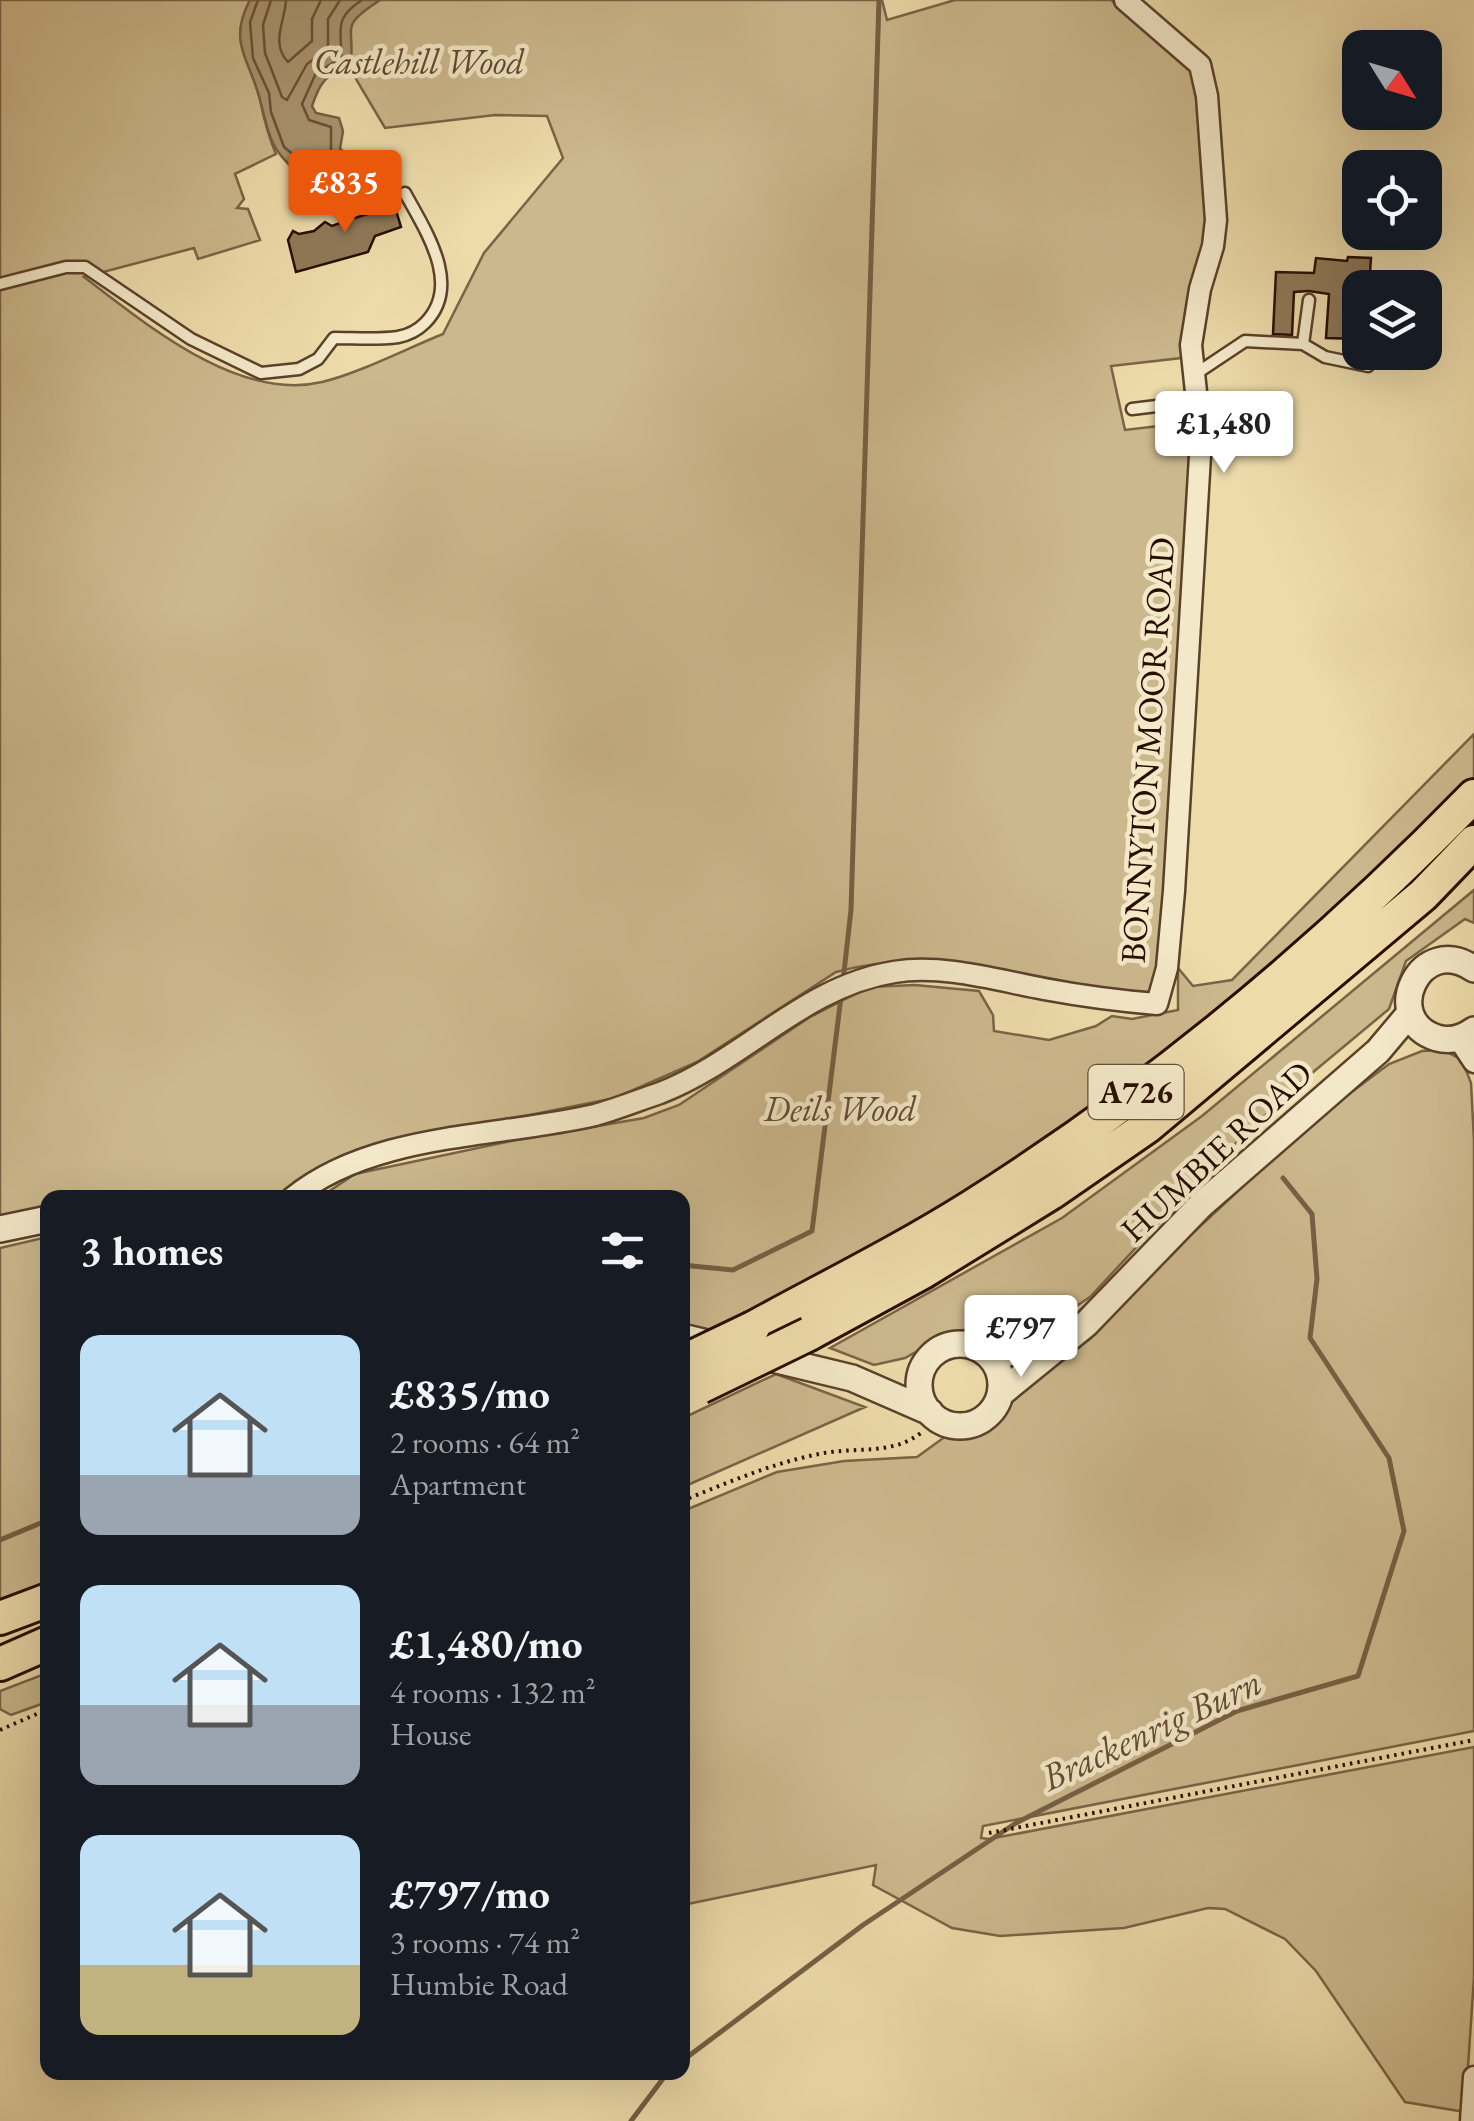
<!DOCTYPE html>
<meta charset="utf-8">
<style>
body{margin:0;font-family:"EB Garamond",serif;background:#20242c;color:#f1f3f6;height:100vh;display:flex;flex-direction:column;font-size:38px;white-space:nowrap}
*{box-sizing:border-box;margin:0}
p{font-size:32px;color:#9ea1a6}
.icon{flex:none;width:55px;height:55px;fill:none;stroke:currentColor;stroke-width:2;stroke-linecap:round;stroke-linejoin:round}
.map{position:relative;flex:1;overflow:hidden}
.side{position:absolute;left:40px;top:1190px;width:650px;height:890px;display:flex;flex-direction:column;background:#171b24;border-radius:20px;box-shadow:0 10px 40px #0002}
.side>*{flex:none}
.needle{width:65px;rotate:127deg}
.buttons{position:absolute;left:1342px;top:30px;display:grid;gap:20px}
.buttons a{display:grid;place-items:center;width:100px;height:100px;border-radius:20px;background:#171b24;box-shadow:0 10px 40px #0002;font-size:50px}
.price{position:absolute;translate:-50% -85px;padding:0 22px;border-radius:10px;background:#fff;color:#222;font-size:32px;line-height:65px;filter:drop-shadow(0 2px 5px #0008)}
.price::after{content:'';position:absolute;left:50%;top:60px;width:30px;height:22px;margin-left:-15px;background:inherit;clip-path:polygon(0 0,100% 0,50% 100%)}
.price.current{background:#ea580c;color:#fff}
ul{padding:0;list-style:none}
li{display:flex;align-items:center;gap:30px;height:250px;padding:0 40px}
li span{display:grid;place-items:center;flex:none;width:280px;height:200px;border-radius:20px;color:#555}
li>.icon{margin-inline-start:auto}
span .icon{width:120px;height:120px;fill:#fffc;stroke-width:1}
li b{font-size:42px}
h2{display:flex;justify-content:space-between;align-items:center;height:120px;padding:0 40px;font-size:42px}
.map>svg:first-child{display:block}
</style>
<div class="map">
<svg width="1474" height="2121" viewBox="0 0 1474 2121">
<rect width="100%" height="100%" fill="#eddbaa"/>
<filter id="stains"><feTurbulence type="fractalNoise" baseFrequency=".002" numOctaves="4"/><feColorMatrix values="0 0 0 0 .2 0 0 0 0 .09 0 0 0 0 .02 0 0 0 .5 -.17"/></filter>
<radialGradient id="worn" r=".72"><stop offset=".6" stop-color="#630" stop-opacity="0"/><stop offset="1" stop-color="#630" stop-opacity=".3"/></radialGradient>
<path fill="#ccb88d" stroke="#7a6346" stroke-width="2.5" d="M0,0h250c-23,45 1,59 10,100 4,19 8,36 16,54l-41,20 9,25 -7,9 11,1 12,31 -62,19 -4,-11 -110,29c62,47 154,125 238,105 35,-8 86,-34 121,-48l41,-81 79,-95 -16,-42 -52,-1 -110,13 -35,-59 -1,-44 5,-8 26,-17h502l5,20 68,-20h156l84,71 15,148 -23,83 -6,56 -70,8 14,64 69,-8 -22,457 -13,94 -9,19 -13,4c-98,-18 -203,-51 -301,-24l-139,90 -82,36 -197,39 -116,43 -21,17 -233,1 -1,12 -47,8z
M1474,734v48l-91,90 -227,189 -244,167 -208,105 -21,-7 -1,-128h-363l36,-24 156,-33 133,-23 35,-13 131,-88 59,-30 46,-2 64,6 14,24 1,16 55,9 47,-14 16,-10 20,3 46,-9v-42l15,18 39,-6z
M1474,890v33l-9,-4 -59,42 -17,48 -95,79 -83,79 -121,130 -51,34 -52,-3 -34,3 -48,27 -31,7 -44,-17 232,-130 140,-102z
M1443,1050l19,10 9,23 3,58v590l-491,95 -2,12 8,1 485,-92v230l-9,135 -60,-10 -89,-131 -31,-32 -60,-30 -17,-1 -84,20 -124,8 -48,-8 -79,-43 3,-20 -193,40v-394l94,-39 67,-11 73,-4 29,-21 18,2 21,-9 19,-19 12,-20 74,-51 91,-95 132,-123 76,-57 33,-13z
M47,1237v354l-47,19v-362z
M776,1374l89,33 -182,80v-69z
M47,1673v29l-36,13 -11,-6v-18z"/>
<path fill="#aa9570" stroke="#765f43" stroke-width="2.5" d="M250,0h130c-44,29 -23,25 -30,69 -24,2 -31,16 -38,37l4,7 23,5 4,13 -3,18 13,9v12l-15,5 -16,-6 -26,2c-29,-25 -27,-40 -37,-75 -11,-39 -31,-54 -9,-96z"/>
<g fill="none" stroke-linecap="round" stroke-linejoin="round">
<path stroke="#6a5238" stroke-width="2.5" d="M258,0l-8,22 3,36 16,35 2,19 13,35 16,13h27l4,-3v-30l-22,-7 -7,-16 14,-31 25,-15c1,-30 -8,-39 21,-58
M271,0l-8,25 2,28 17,44 5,3 20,-36 21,-15v-30l12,-19
M286,0c-1,22 -16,43 2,62l24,-21v-22l9,-19"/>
<path stroke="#765f43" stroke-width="5" d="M843,981l8,-71 28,-910
M682,1265l51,5 79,-39 29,-234
M0,1540l48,-20
M682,2061l181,-136 153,-102 221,-112 121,-35 46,-145 -15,-73 -79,-120 7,-59 -5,-65 -29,-36
M631,2121l37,-49"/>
</g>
<path fill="#8f7958" stroke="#290e00" stroke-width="2.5" d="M389,187l12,40 -26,9 -7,16 -72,20 -8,-32 5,-9 6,3 15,-3 11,-9 7,4 14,-5 4,-6 5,3 19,-6 -6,-19z
M1348,257l23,1 -2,30h-9v51l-34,-1 3,-44 -20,-3 -15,1 -2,43 -19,-1 3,-62 38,1 2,-15 31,3z"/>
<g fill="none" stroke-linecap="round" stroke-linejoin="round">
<defs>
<path id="service" d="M0,284l66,-17h19l106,72 70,34 38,-4 19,-10 16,-21c21,0 43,2 64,-1 11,-2 20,-7 27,-14 38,-38 0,-93 -20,-130
M1303,344l6,-44
M1194,375l51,-34 58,3 22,13 43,9
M1132,409l66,-8"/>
<path id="minor" d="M1458,1038l16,24
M292,1198c81,-66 205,-60 303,-83 22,-6 44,-15 65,-22 83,-32 144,-107 234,-121 49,-8 102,8 150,17 38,7 75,12 113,15l10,-36 7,-77 27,-452 -10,-94 9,-56 13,-43 3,-26 -9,-124 -7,-31 -75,-65
M1471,2121l3,-44"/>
<path id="tertiary" d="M1474,969c-54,-38 -95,51 -37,69 14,4 26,0 37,-8
M0,1229l48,-10
M682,1337l170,41 78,34
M919 1385a41 41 0 1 1 82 0a41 41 0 1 1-82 0Z
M980,1349l22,5 51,-8
M1000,1394l86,-70 115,-119 177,-154 32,-38"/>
<path id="trunk" d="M753,1328c73,-40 148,-77 218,-121 183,-115 353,-257 503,-411
M809,1334l114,-62 128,-79 97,-67 275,-231 51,-53
M0,1618l48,-18
M0,1664l48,-21"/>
</defs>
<use href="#service" stroke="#5a412a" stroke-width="15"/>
<use href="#minor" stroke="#5a412a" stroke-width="25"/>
<use href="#tertiary" stroke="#5a412a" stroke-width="30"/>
<use href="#trunk" stroke="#290e00" stroke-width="38"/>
<path stroke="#290e00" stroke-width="4" stroke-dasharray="2.5 5" stroke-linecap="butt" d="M682,1501c47,-19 93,-39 142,-48 34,-6 70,2 98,-21
M0,1730l48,-21
M989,1833l485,-93"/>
<use href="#service" stroke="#f3e8c8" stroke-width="10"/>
<use href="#minor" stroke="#f3e8c8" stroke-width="20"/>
<use href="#tertiary" stroke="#f3e8c8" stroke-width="25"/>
<use href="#trunk" stroke="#eddbaa" stroke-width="32"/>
<defs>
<path id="trunk-bridge" d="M682,1362l71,-34
M700,1387l109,-53"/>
</defs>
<use href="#trunk-bridge" stroke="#290e00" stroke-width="38" stroke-linecap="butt"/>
<use href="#trunk-bridge" stroke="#eddbaa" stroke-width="32"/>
</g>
<g text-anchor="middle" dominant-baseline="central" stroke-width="9" stroke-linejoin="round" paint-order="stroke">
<rect fill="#f3e8c8" stroke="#664f3c" stroke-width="2.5" x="1088.5" y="1065" width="95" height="54" rx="8"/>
<g font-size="32" font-weight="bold" fill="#290e00">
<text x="1136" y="1092">A726</text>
</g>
<g font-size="35" font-style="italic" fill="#624a31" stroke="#f3e8c8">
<text x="419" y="61">Castlehill Wood</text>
<text x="840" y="1108">Deils Wood</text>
</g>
<g font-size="35" fill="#290e00" stroke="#f3e8c8">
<text transform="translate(1147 750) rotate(-86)">BONNYTON MOOR ROAD</text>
<text transform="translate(1216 1151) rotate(-43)">HUMBIE ROAD</text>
</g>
<g font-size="38" font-style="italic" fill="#634b32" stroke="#f3e8c8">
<text transform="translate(1151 1729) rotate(-25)">Brackenrig Burn</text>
</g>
</g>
<rect width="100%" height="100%" filter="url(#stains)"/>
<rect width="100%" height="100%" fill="url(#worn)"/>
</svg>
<div class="buttons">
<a><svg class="needle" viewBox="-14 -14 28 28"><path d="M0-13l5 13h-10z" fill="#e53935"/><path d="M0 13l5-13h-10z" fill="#9ea1a6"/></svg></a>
<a><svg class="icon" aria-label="locate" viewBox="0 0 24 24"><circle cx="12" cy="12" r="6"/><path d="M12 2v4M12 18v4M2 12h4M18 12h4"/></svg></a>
<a><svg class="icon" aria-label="layers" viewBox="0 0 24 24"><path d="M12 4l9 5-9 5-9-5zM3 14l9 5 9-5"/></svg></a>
</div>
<b class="price current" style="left:345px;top:235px">£835</b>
<b class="price" style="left:1224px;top:476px">£1,480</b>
<b class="price" style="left:1021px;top:1380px">£797</b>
<section class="side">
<h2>3 homes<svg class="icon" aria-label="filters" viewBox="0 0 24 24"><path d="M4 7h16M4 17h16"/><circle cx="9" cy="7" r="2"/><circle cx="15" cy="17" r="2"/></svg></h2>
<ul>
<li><span style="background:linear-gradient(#bfe0f5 70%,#9aa5b1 0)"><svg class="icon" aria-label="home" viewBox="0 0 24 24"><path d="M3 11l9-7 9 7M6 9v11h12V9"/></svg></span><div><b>£835/mo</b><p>2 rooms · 64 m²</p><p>Apartment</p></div></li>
<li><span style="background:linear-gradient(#bfe0f5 60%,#9aa5b1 0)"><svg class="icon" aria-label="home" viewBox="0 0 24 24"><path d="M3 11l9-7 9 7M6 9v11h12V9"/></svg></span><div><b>£1,480/mo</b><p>4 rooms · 132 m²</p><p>House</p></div></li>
<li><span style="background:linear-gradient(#bfe0f5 65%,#c2b280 0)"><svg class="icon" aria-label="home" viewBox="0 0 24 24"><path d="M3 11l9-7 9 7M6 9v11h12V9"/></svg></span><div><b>£797/mo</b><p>3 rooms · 74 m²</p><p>Humbie Road</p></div></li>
</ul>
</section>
</div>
